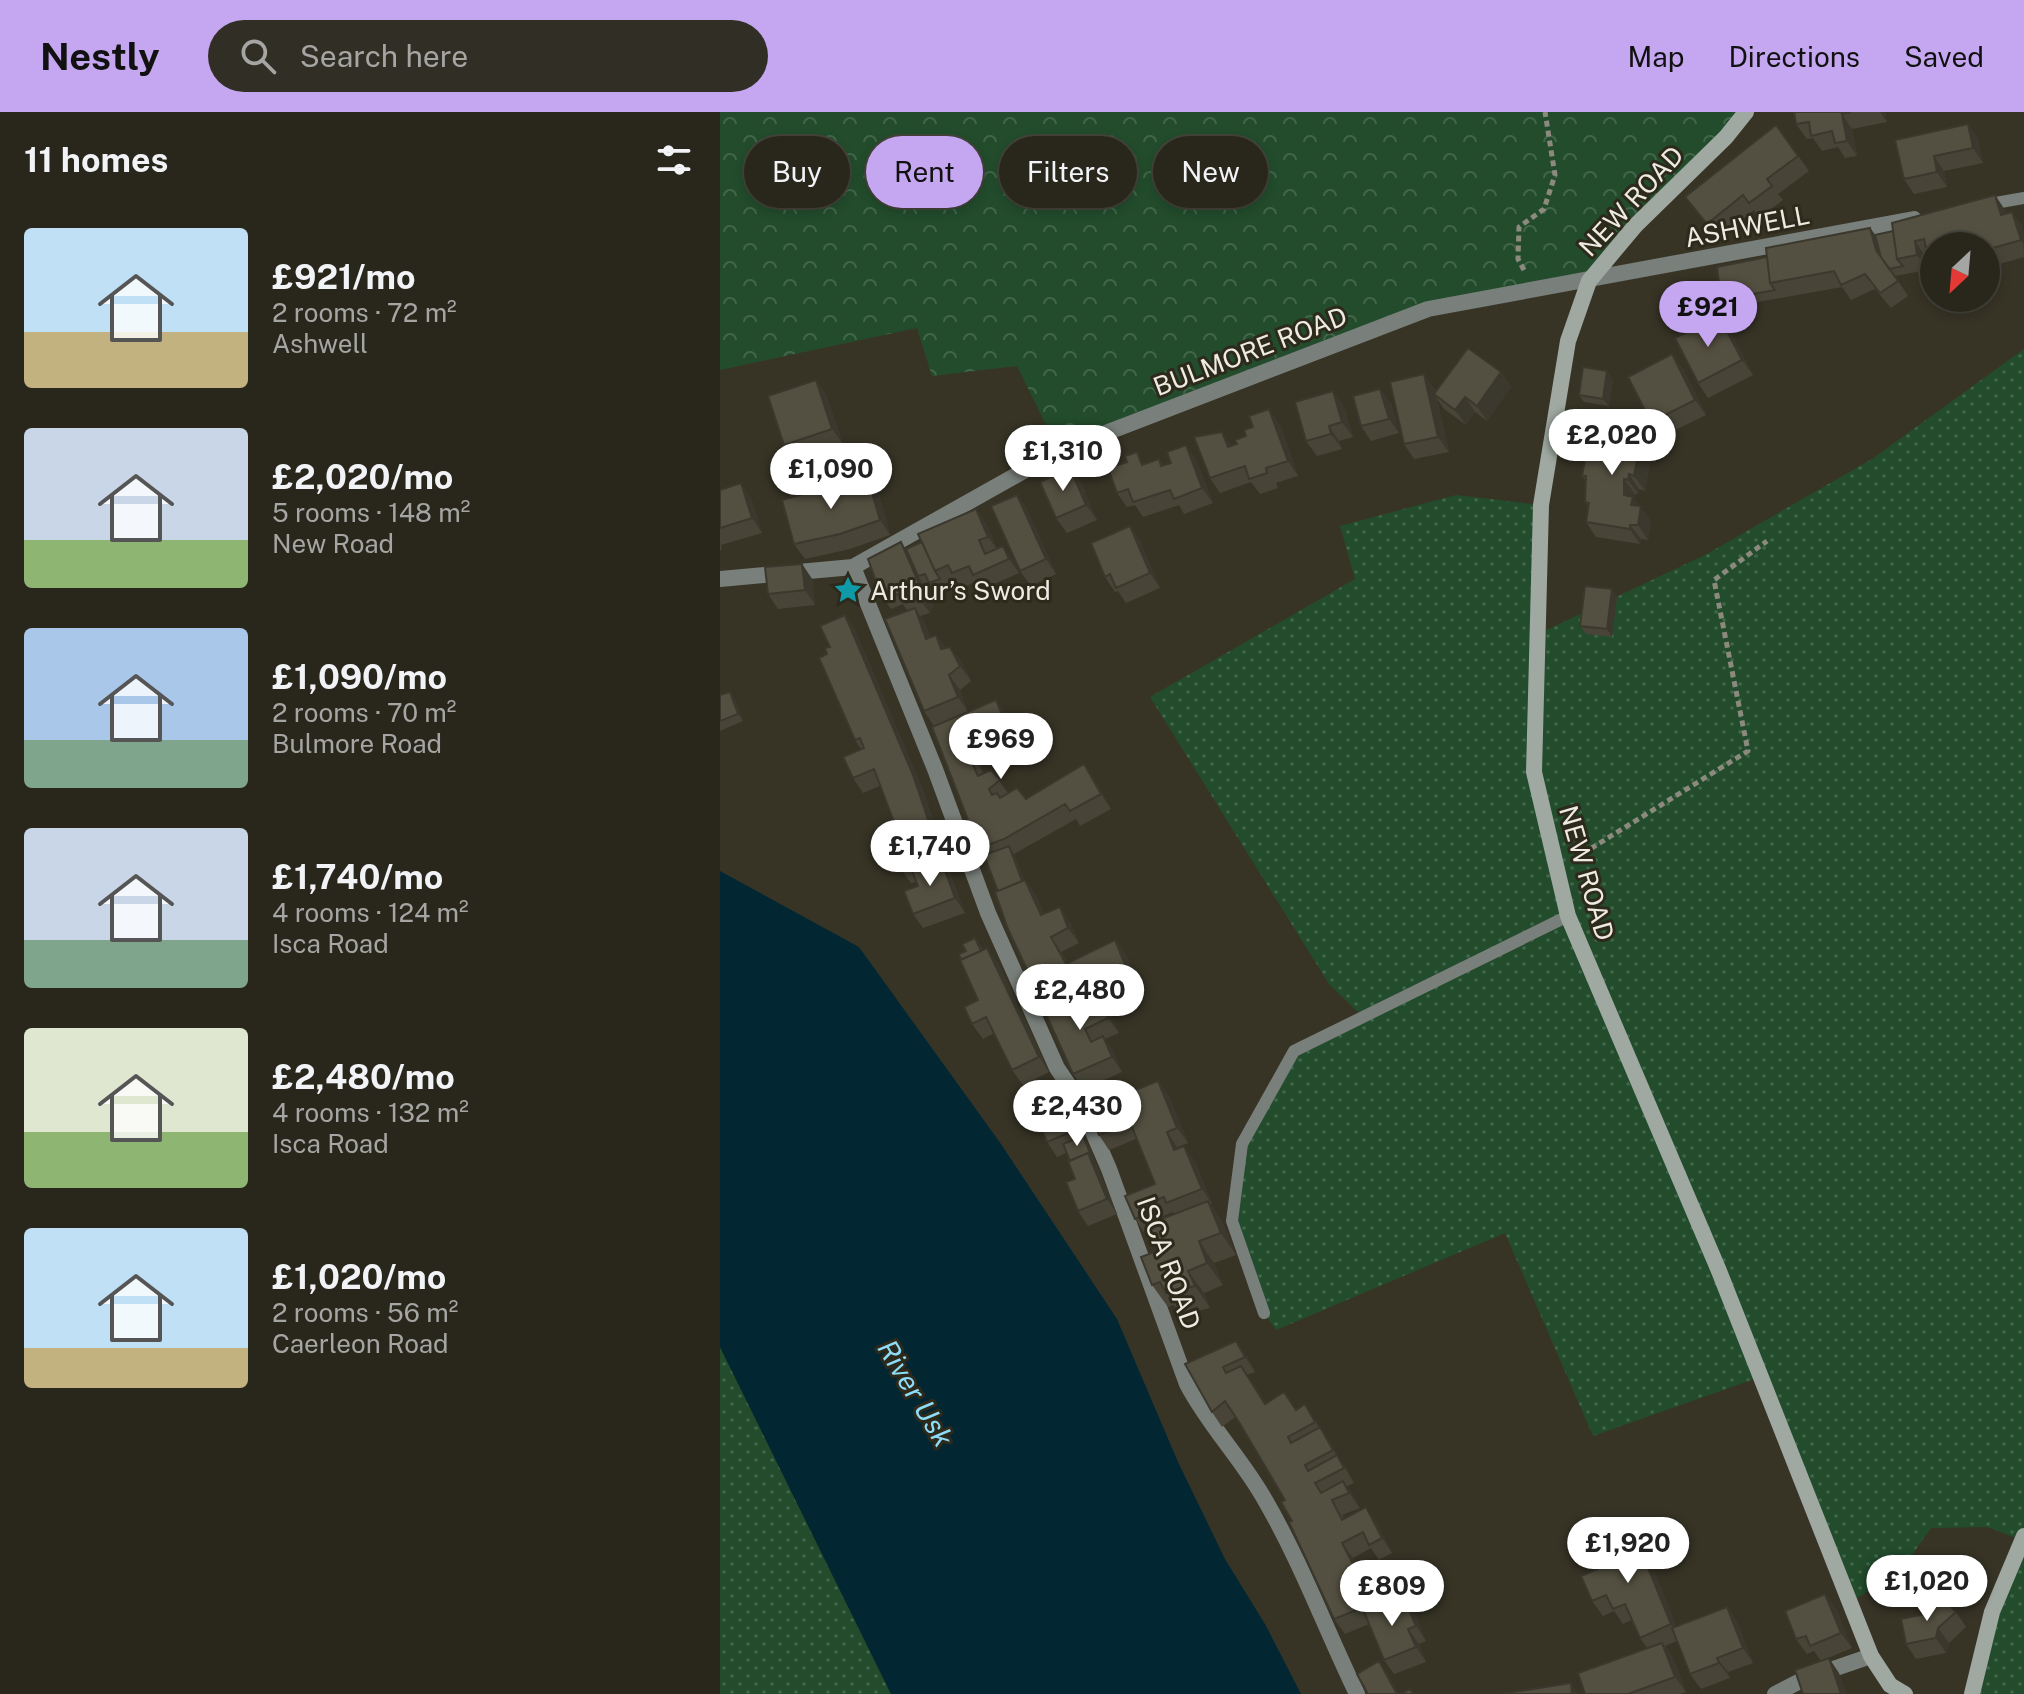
<!DOCTYPE html>
<meta charset="utf-8">
<style>
body{margin:0;font-family:"Public Sans",sans-serif;background:#312f25;color:#f1f3f6;height:100vh;display:flex;flex-direction:column;font-size:30px;white-space:nowrap}
*{box-sizing:border-box;margin:0}
p{font-size:26px;color:#a5a5a3}
.icon{flex:none;width:44px;height:44px;fill:none;stroke:currentColor;stroke-width:2;stroke-linecap:round;stroke-linejoin:round}
.map{position:relative;flex:1;overflow:hidden}
.drawer{display:flex;flex-direction:column;background:#29271c;width:720px}
.drawer>*{flex:none}
.guide{position:absolute;left:24px;top:24px;width:760px;height:72px;display:flex;gap:16px}
.needle{width:52px;rotate:206deg}
.buttons{position:absolute;left:1200px;top:120px;display:grid;gap:16px}
.buttons a{display:grid;place-items:center;width:80px;height:80px;border-radius:50%;background:#29271c;box-shadow:0 4px 12px #0003,0 0 0 2px #45443b;font-size:40px}
.price{position:absolute;translate:-50% -68px;padding:0 18px;border-radius:28px;background:#fff;color:#222;font-size:26px;line-height:52px;filter:drop-shadow(0 2px 4px #0008)}
.price::after{content:'';position:absolute;left:50%;top:48px;width:24px;height:18px;margin-left:-12px;background:inherit;clip-path:polygon(0 0,100% 0,50% 100%)}
.price.selected{background:#c5a7f1;color:#111}
ul{padding:0;list-style:none}
li{display:flex;align-items:center;gap:24px;height:200px;padding:0 24px}
li span{display:grid;place-items:center;flex:none;width:224px;height:160px;border-radius:8px;color:#555}
li>.icon{margin-inline-start:auto}
span .icon{width:96px;height:96px;fill:#fffc;stroke-width:1}
li b{font-size:34px}
h2{display:flex;justify-content:space-between;align-items:center;height:96px;padding:0 24px;font-size:34px}
.chip{padding:0 28px;border-radius:36px;background:#29271c;box-shadow:0 4px 12px #0003,0 0 0 2px #45443b;font-size:28px;line-height:72px}
.chip.selected{background:#c5a7f1;color:#111}
header{display:flex;align-items:center;gap:48px;box-sizing:border-box;height:112px;padding:0 40px;background:#c5a7f1;color:#111}
header strong{font-size:38px}
nav{display:flex;gap:44px;margin-inline-start:auto;font-size:28px}
.search{width:560px;height:72px;background:#312f25;display:flex;align-items:center;gap:20px;box-sizing:border-box;padding:0 28px;border-radius:44px;color:#a5a5a3;font-size:30px}
main{display:flex;flex:1;min-height:0}
.map>svg:first-child{display:block}
</style>
<header>
<strong>Nestly</strong>
<div class="search"><svg class="icon" aria-label="search" viewBox="0 0 24 24"><circle cx="10" cy="10" r="6"/><path d="M15 15l6 6"/></svg>Search here</div>
<nav><a>Map</a><a>Directions</a><a>Saved</a></nav>
</header>
<main>
<section class="drawer">
<h2>11 homes<svg class="icon" aria-label="filters" viewBox="0 0 24 24"><path d="M4 7h16M4 17h16"/><circle cx="9" cy="7" r="2"/><circle cx="15" cy="17" r="2"/></svg></h2>
<ul>
<li><span style="background:linear-gradient(#bfe0f5 65%,#c2b280 0)"><svg class="icon" aria-label="home" viewBox="0 0 24 24"><path d="M3 11l9-7 9 7M6 9v11h12V9"/></svg></span><div><b>£921/mo</b><p>2 rooms · 72 m²</p><p>Ashwell</p></div></li>
<li><span style="background:linear-gradient(#c9d6e8 70%,#8fb573 0)"><svg class="icon" aria-label="home" viewBox="0 0 24 24"><path d="M3 11l9-7 9 7M6 9v11h12V9"/></svg></span><div><b>£2,020/mo</b><p>5 rooms · 148 m²</p><p>New Road</p></div></li>
<li><span style="background:linear-gradient(#a9c7e8 70%,#7fa58c 0)"><svg class="icon" aria-label="home" viewBox="0 0 24 24"><path d="M3 11l9-7 9 7M6 9v11h12V9"/></svg></span><div><b>£1,090/mo</b><p>2 rooms · 70 m²</p><p>Bulmore Road</p></div></li>
<li><span style="background:linear-gradient(#c9d6e8 70%,#7fa58c 0)"><svg class="icon" aria-label="home" viewBox="0 0 24 24"><path d="M3 11l9-7 9 7M6 9v11h12V9"/></svg></span><div><b>£1,740/mo</b><p>4 rooms · 124 m²</p><p>Isca Road</p></div></li>
<li><span style="background:linear-gradient(#dfe7d0 65%,#8fb573 0)"><svg class="icon" aria-label="home" viewBox="0 0 24 24"><path d="M3 11l9-7 9 7M6 9v11h12V9"/></svg></span><div><b>£2,480/mo</b><p>4 rooms · 132 m²</p><p>Isca Road</p></div></li>
<li><span style="background:linear-gradient(#bfe0f5 75%,#c2b280 0)"><svg class="icon" aria-label="home" viewBox="0 0 24 24"><path d="M3 11l9-7 9 7M6 9v11h12V9"/></svg></span><div><b>£1,020/mo</b><p>2 rooms · 56 m²</p><p>Caerleon Road</p></div></li>
</ul>
</section>
<div class="map">
<svg width="1304" height="1582" viewBox="0 0 1304 1582">
<defs>
<pattern id="grass-dots" width="8" height="8" patternUnits="userSpaceOnUse" patternTransform="scale(2)"><rect width="8" height="8" fill="#224c2c"/><path d="M2 2h.1M6 6h.1" fill="none" stroke="#42664a" stroke-width="1.8" stroke-linecap="round"/></pattern>
<pattern id="forest-crowns" width="20" height="18" patternUnits="userSpaceOnUse" patternTransform="scale(2)"><rect width="20" height="18" fill="#224c2c"/><path d="M2 6a3 3 0 1 1 6 0M12 15a3 3 0 1 1 6 0" fill="none" stroke="#42664a"/></pattern>
</defs>
<rect width="100%" height="100%" fill="#373426"/>
<path fill="url(#grass-dots)" d="M1304,237v1345h-52l50,-154 -35,-13 -56,1 -32,45 -49,29 -90,-225 -167,59 -88,-203 -229,97 -12,-17 -32,-92 10,-77 52,-93 69,-34 -34,-33 -179,-287 205,-118 -15,-53 116,-31 85,10 -3,129 169,-80 165,-95z
M0,1235l171,347h-171z"/>
<path fill="url(#forest-crowns)" d="M0,0h1026l-157,169 -161,28 -369,142 -42,-85 -85,10 -15,-48 -197,42z"/>
<path fill="#022733" d="M0,759l139,76 142,197 116,175 61,143 47,97 40,65 36,70h-410l-171,-347z"/>
<g fill="none" stroke-linecap="round" stroke-linejoin="round">
<path stroke="#8c8a7e" stroke-width="5" stroke-dasharray="6 4" stroke-linecap="butt" d="M804,158l-6,-11 1,-32 25,-18 11,-34 -10,-63
M854,747l174,-108 -34,-171 53,-39"/>
<path stroke="#797f7a" stroke-width="12" d="M1264,93l40,-7
M544,1201l-32,-92 10,-77 52,-93 274,-135"/>
<path stroke="#797f7a" stroke-width="16" d="M133,455l82,202 53,144 69,155 23,34 29,67 78,215c22,42 55,75 78,116 36,62 61,130 92,194
M0,467l133,-12 206,-116 369,-142 486,-90
M1055,1582l29,-15 67,-23"/>
<path stroke="#9fa9a1" stroke-width="16" d="M1026,0l-20,25 -91,89 -46,55 -21,60 -27,164 -7,267 34,144 151,355 152,385 19,29 15,9
M1252,1582l20,-82 32,-76"/>
</g>
<path fill="#484538" fill-rule="evenodd" d="M1074,0h91l2,10 -35,7 5,27 -12,2 -7,-11 -16,4 -9,-13 -6,1 -11,-15z
M1248,12l10,15 5,24 -39,8 3,16 -33,7 -10,-15z
M1056,13l33,46 -31,23 5,6 -24,18 -5,-8 -37,29 -32,-42z
M1275,83l11,18 17,13 1,31 -38,11v-22h-52v29l-6,-20 -3,1 2,14 -32,6 13,20 -17,12 -16,-19 -24,11 -9,-13 -101,18 2,13 -15,3 -5,-8 -6,-46 176,-36z
M1010,219l23,44 -45,23 -10,-15z
M963,257l23,46 -45,22 -10,-15z
M781,260l10,15 -24,34 -12,-9 -9,13 -22,-16 -7,-10 12,53 -35,7 -10,-15 31,-55 1,3z
M893,267l-4,27 -25,-4 -5,-7z
M96,268l10,15 17,49 -48,16 -11,-15z
M671,291l8,30 -28,8 -10,-15z
M624,294l9,31 -14,4 3,8 -25,7 -11,-15z
M560,312l18,52 -22,7 2,5 -18,6 -9,-12 -31,11 -10,-15 22,-32z
M933,331l-8,48 -6,-2 -1,5h-3l-1,5 17,22 -3,19 -7,-1 -1,5 -44,-7 -10,-15 3,-15 -4,-5 1,-21 -4,-5z
M466,333l10,15 17,43 -29,11 -5,-9 -36,12 -8,-12 -8,2 -10,-14 28,-29 14,-5 4,7 8,-3z
M350,356l11,15 16,37 -30,13 -11,-15z
M147,364l11,14 12,45 -40,14 -45,10 -11,-15z
M0,378l31,8 11,35 -41,12 1,5h-2z
M297,383l10,14 29,65 -25,12 -11,-15z
M256,397l10,15 11,24 17,13 5,12 -36,16 -6,-8 -15,7 -5,-7 -23,10 -6,-9 -5,2 10,22 -3,7 -10,3 5,7 5,14 6,-2 9,13 5,-1 11,14 10,20 -11,9 8,22 28,-12 10,15 12,26 -41,17 6,14 -3,1 1,1 10,-4 17,23 18,6 68,-20 17,30 -31,17 -4,-7 -62,35 10,26h1l11,15 8,19 26,8 9,21 -18,9 7,11 47,-23 11,15 12,29 -15,8 -5,-6 -19,9 8,12 12,26 -14,6 8,12 9,21 -38,17 -11,-15 -23,-61 -8,-12 -58,-146 -5,-7 -45,-122 -10,-15 -13,-101v-1l-4,1 -4,-6 -12,5 -10,-14 25,-46 16,-7z
M410,414l10,15 20,47 -34,15 -8,-12 -3,1 -10,-15z
M82,452l10,15 3,26 -37,4 -10,-15z
M897,485l-5,40 -26,-3 -6,-8z
M125,503l10,15 68,160 28,83h-1l15,40 -42,15 -10,-14 5,-28 -2,-4 -5,1 -11,-15 3,-22 -23,-60 -17,7 -10,-15 8,-29 -6,-9 -28,-86z
M10,580l5,8 8,21 -23,10v-36z
M255,826l8,12 15,13 51,109 -26,13 -11,-15 -18,-37 -11,6 -11,-15 6,-24 -17,-40 5,-9z
M438,969l11,15 19,47 -11,4 1,1 17,13 17,43h-2l13,19 13,32 -22,8 9,22 -19,8 6,15 -29,7 -7,-10 -6,2 -16,-22 5,-34 -8,-19 -4,2 -10,-15 20,-35 -19,-45 -27,11 -10,-15 15,-37 7,10 10,-4zM453,1100l1,2 -12,5 -1,-2z
M355,1002l42,100 -29,12 -10,-15 -3,-32 -9,-26 -9,4 -10,-15z
M527,1244l8,16 -8,3 19,29 31,6 8,-6 42,66 7,13 -7,3 13,22 -18,7 2,4 32,3 16,31 -13,7 -8,-12 -18,10 9,19 19,-8 10,15 8,20 7,-2 10,14 10,25 -7,3 7,18 -32,12 -10,-14 -15,-36 -24,10 -11,-15 -49,-119 -50,-83 -13,10 -10,-15 -27,-48z
M914,1421l11,15 31,78 51,-19 10,15 16,41 -25,9 2,6 -29,11 -11,-15 -13,-33 -12,5 8,12 13,34 -6,2h-95l63,-45 -8,-11 -8,-18 -9,4 -9,-13 -11,5 -11,-15 10,-34z
M1105,1482l11,15 16,39 -31,13 -7,-10 -7,3 -11,-15z
M1236,1500l10,15 -17,16 -3,10 -30,6 -10,-15z"/>
<path fill="#3b382e" d="M1160,0h5l2,10z
M1122,2l10,15 5,27 -10,-15z
M1248,12l10,15 5,24 -10,-15z
M1214,44l10,15 3,16 -10,-15z
M1275,83l10,15 6,20 -10,-15z
M1292,100l11,14 1,18 -3,-4z
M1150,116l11,14 5,23 -10,-15z
M1195,129l10,15 2,14 -10,-15z
M1016,185l5,8 2,13 -5,-8z
M999,204l11,15 23,44 -11,-15z
M952,242l11,15 23,46 -11,-15z
M887,259l6,8 -4,27 -6,-7z
M781,260l10,15 -24,34 -10,-15z
M704,262l11,15 1,7 -2,-2 3,5 12,53 -11,-15z
M96,268l10,15 17,49 -11,-15z
M660,277l11,14 8,30 -10,-14z
M613,279l11,15 9,31 -11,-15z
M745,285l10,15 -9,13 -11,-15z
M549,297l11,15 18,52 -10,-15z
M609,314l10,15 3,8 -11,-15z
M923,316l10,15 -8,48 -11,-15z
M502,320l11,15h-5z
M466,333l10,15 17,43 -11,-15z
M350,356l11,15 16,37 -11,-15z
M909,362l10,15 -1,5 -10,-14z
M147,364l11,14 12,45 -10,-15z
M904,367l11,15 -1,5 17,22 -3,19 -10,-15 -14,-30z
M21,371l10,15 11,35 -10,-15z
M297,383l10,14 29,65 -10,-15z
M256,397l10,15 13,28 -11,-15z
M910,413l11,14 -1,5 -10,-15z
M410,414l10,15 20,47 -10,-15z
M181,430l10,15 7,19 5,8 10,22 -3,7 -11,-15z
M283,434l11,15 5,12 -10,-14z
M82,452l10,15 3,26 -10,-15z
M892,477l5,8 -5,40 -5,-8z
M195,496l10,15 11,31 -10,-15z
M125,503l10,15 68,160 28,83 -10,-15z
M216,523l10,15 -5,-1z
M230,535l11,14 10,20 -11,-15z
M229,563l11,15 8,22 -10,-15z
M10,580l5,8 8,21 -5,-7z
M276,588l10,15 12,26 -11,-14z
M247,632l10,14 6,14 -10,-15z
M364,652l10,15 17,30 -10,-15z
M289,734l5,8 17,43 -6,-8z
M221,748l10,15 14,38 -10,-15z
M305,768l11,15 15,35 -10,-15z
M340,795l10,15 9,21 -11,-15z
M331,825l10,15 15,27 -10,-15z
M395,828l11,15 12,29 -11,-14z
M267,836l11,15 51,109 -10,-15z
M376,880l11,15 12,26 -11,-15z
M383,924l10,15 9,21 -10,-15z
M438,969l11,15 19,47 -11,-15z
M345,987l10,15 42,100 -10,-15 -19,-46 -5,-17 -5,-7z
M447,1020l10,15 8,18 -11,-15z
M464,1034l11,15 17,43 -10,-15z
M488,1089l15,22 13,32 -15,-22z
M430,1090l11,15 3,9 -10,-15z
M479,1129l15,22 9,22 -16,-22z
M468,1159l16,22 6,15 -15,-22z
M516,1229l11,15 8,16 -10,-15z
M585,1292l25,38 24,41 -21,-33z
M623,1369l11,15 6,12 -11,-15z
M646,1395l10,15 16,31 -10,-15z
M914,1421l11,15 36,91 -10,-15z
M622,1431l11,15 17,35 -10,-15z
M661,1457l10,15 11,27 -10,-15z
M1105,1482l11,15 16,39 -11,-15z
M686,1490l10,14 10,25 -10,-15z
M1007,1495l10,15 16,41 -10,-15z
M1218,1516l11,15 -3,10 -10,-15z
M688,1517l11,15 7,18 -10,-15z
M942,1531l11,15 13,34 -11,-15z
M997,1546l11,14 2,6 -11,-15z
M1109,1546l10,15 8,21h-6z
M659,1549l10,15 10,18h-2z
M851,1571l7,11h-6z"/>
<path fill="#545041" stroke="#3b382e" stroke-width="2" d="M1074,0h57l-9,2 5,27 -12,2 -3,-12 -21,5 -2,-14 -13,2z
M1248,12l5,24 -39,8 3,16 -33,7 -9,-39z
M1056,13l22,31 -31,23 5,7 -23,17 -6,-8 -36,29 -22,-27z
M1275,83l6,20 11,-3 9,28 -35,10v-4h-52v27h-2l-8,-34 -9,2 2,14 -20,4 -5,-36z
M1150,116l6,22 22,31 -18,12 -15,-19 -24,11 -7,-14 -64,12 -4,-35z
M1173,119l4,28 6,7 -14,3 -8,-12 -6,-22z
M1047,145l3,26 5,7 -39,7 2,13 -15,3 -6,-46z
M999,204l23,44 -44,23 -23,-45z
M748,236l33,24 -24,34 -12,-9 -10,13 -21,-16z
M952,242l23,46 -44,22 -23,-45z
M863,255l24,4 -4,28 -24,-4z
M704,262l14,63 -34,7 -14,-62z
M96,268l16,49 -48,16 -16,-49z
M660,277l9,30 -28,7 -8,-30z
M613,279l9,31 -13,4 2,8 -25,7 -11,-39z
M549,297l19,52 -22,7 1,5 -18,6 -4,-13 -35,12 -16,-41 28,-5 6,15 9,-3 -2,-4 11,-4 -2,-6 9,-3 -4,-11z
M899,312l24,4 -9,48 -5,-2 -1,6 -4,-1v16l9,2 -2,8 10,1 -3,19h-8v4l-44,-7 3,-19 -4,-1 1,-26h-4l7,-39 8,1 1,-5 20,3z
M466,333l16,43 -28,11 -4,-9 -37,12 -5,-13 -11,4 -9,-25 19,-6 -2,-6 12,-4 5,13 17,-6 2,7 10,-3 -4,-11z
M350,356l16,37 -30,13 -16,-36z
M147,364l13,44 -40,14 -46,10 -12,-44z
M21,371l11,35 -32,10v-38z
M297,383l29,64 -26,12 -29,-65z
M256,397l12,28 -9,3 6,14 18,-8 6,13 -36,16 -4,-9 -17,7 -4,-8 -13,6 -17,-37z
M410,414l20,47 -34,15 -6,-14 -5,3 -14,-34z
M181,430l21,49 -3,7 -13,5 -3,-10 -7,2 -3,-6 -12,6 -13,-36z
M202,430l13,29 5,8 -11,4 -4,-9 -7,2 -12,-27z
M82,452l3,26 -37,4 -3,-27z
M865,474l27,3 -5,40 -27,-3z
M195,496l11,31 10,-4 5,14 9,-2 10,19 -11,9 9,22 -34,14 -39,-92z
M125,503l68,160 28,83 -41,10 -6,-19 9,-3 -29,-77 -21,9 -10,-21 21,-9 -4,-10 -5,2 -36,-82 8,-4 -2,-6 5,-1 -10,-21z
M10,580l8,22 -18,7v-26z
M276,588l11,27 -40,17 6,13 -3,1 8,18 13,-6 9,10 -11,9 3,6 5,-2 3,5 17,-10 9,11 58,-35 17,30 -31,17 -5,-7 -61,35 -25,9 -47,-121z
M289,734l13,35 -24,10 -14,-36z
M221,748l14,38 -42,16 -9,-23 14,-5 -6,-15z
M305,768l16,35 19,-8 8,21 -17,9 15,27 49,-24 12,30 -14,7 -4,-7 -67,31 -34,-72 -13,-37z
M255,826l6,13 -20,9 -2,-6 7,-3 -4,-7z
M267,836l52,109 -27,13 -26,-53 -14,7 -8,-17 14,-7 -18,-40z
M376,880l12,26 -23,11 6,13 12,-6 9,21 -39,17 -27,-60z
M438,969l19,47 -10,4 7,18 10,-4 18,43 -36,14 -2,-6 -14,5 4,9 -19,8 -10,-23 30,-12 -25,-62 -31,13 -11,-27 26,-10 4,11 13,-5 -3,-11z
M345,987l13,30 -31,13 -13,-30z
M363,1024l10,24 -5,-7 -18,8 -7,-17z
M368,1041l19,46 -29,12 -12,-29 9,-3 -7,-18z
M488,1089l13,32 -22,8 8,22 -19,8 7,15 -29,7 -6,-11 -8,3 -11,-28 16,-6 -11,-26z
M516,1229l9,16 -22,10 3,6 15,-7 24,38 19,-12 12,18 9,-6 10,18 -27,15 3,6 29,-16 13,23 -28,15 3,6 29,-16 7,13 -29,15 6,10 22,-12 6,12 -17,7 10,20 24,-13 16,31 -13,7 -6,-13 -21,11 18,35 21,-9 11,27 -58,23 -45,-97 3,-1 -11,-19 4,-2 -46,-78 -14,-21 -13,11 -27,-48z
M914,1421l37,91 -31,14 -15,-34 -12,5 -7,-14 -14,6 -11,-25 21,-9 -8,-16z
M1105,1482l16,39 -31,13 -4,-10 -10,3 -11,-28z
M1223,1486l13,14 -18,16 -2,10 -30,6 -5,-25 24,-5z
M673,1488l2,6 11,-4 10,24 -8,3 8,18 -32,13 -20,-48z
M1007,1495l16,41 -26,10 2,5 -29,11 -18,-46z
M942,1531l13,34 -47,17h-43l-7,-21z
M1109,1546l12,36h-38l-8,-24z
M659,1549l18,33h-29l-11,-20z
M851,1571l1,11h-71z
M690,1577l3,5h-12z"/>
<defs>
<symbol id="sight-bare" viewBox="-9 -9 18 18"><path d="M0-6L1.8-2.2L6-1.7L2.9 1.2L3.7 5.4L0 3.3L-3.7 5.4L-2.9 1.2L-6-1.7L-1.8-2.2Z" fill="#0f9aa8" stroke="#2d2a1c" stroke-width="2.5" paint-order="stroke"/></symbol>
</defs>
<g fill-rule="evenodd">
<use href="#sight-bare" x="108" y="458" width="40" height="40"/>
</g>
<g text-anchor="middle" dominant-baseline="central" stroke-width="6" stroke-linejoin="round" paint-order="stroke">
<g font-size="26" fill="#edebe2" stroke="#2d2a1c">
<text transform="translate(911 89) rotate(-47)">NEW ROAD</text>
<text transform="translate(1027 114) rotate(-11)">ASHWELL</text>
<text transform="translate(530 239) rotate(-21)">BULMORE ROAD</text>
<text transform="translate(867 761) rotate(74)">NEW ROAD</text>
<text transform="translate(449 1151) rotate(70)">ISCA ROAD</text>
</g>
<g font-size="26" fill="#edebe2" stroke="#2d2a1c" text-anchor="start">
<text x="150" y="478">Arthur’s Sword</text>
</g>
<g font-size="28" font-style="italic" fill="#8ddcf8" stroke="#2d2a1c">
<text transform="translate(196 1281) rotate(59)">River Usk</text>
</g>
</g>
</svg>
<div class="buttons">
<a><svg class="needle" viewBox="-14 -14 28 28"><path d="M0-13l5 13h-10z" fill="#e53935"/><path d="M0 13l5-13h-10z" fill="#a5a5a3"/></svg></a>
</div>
<b class="price selected" style="left:988px;top:237px">£921</b>
<b class="price" style="left:892px;top:365px">£2,020</b>
<b class="price" style="left:343px;top:381px">£1,310</b>
<b class="price" style="left:111px;top:399px">£1,090</b>
<b class="price" style="left:281px;top:669px">£969</b>
<b class="price" style="left:210px;top:776px">£1,740</b>
<b class="price" style="left:360px;top:920px">£2,480</b>
<b class="price" style="left:357px;top:1036px">£2,430</b>
<b class="price" style="left:908px;top:1473px">£1,920</b>
<b class="price" style="left:1207px;top:1511px">£1,020</b>
<b class="price" style="left:672px;top:1516px">£809</b>
<div class="guide">
<a class="chip">Buy</a>
<a class="chip selected">Rent</a>
<a class="chip">Filters</a>
<a class="chip">New</a>
</div>
</div>
</main>
